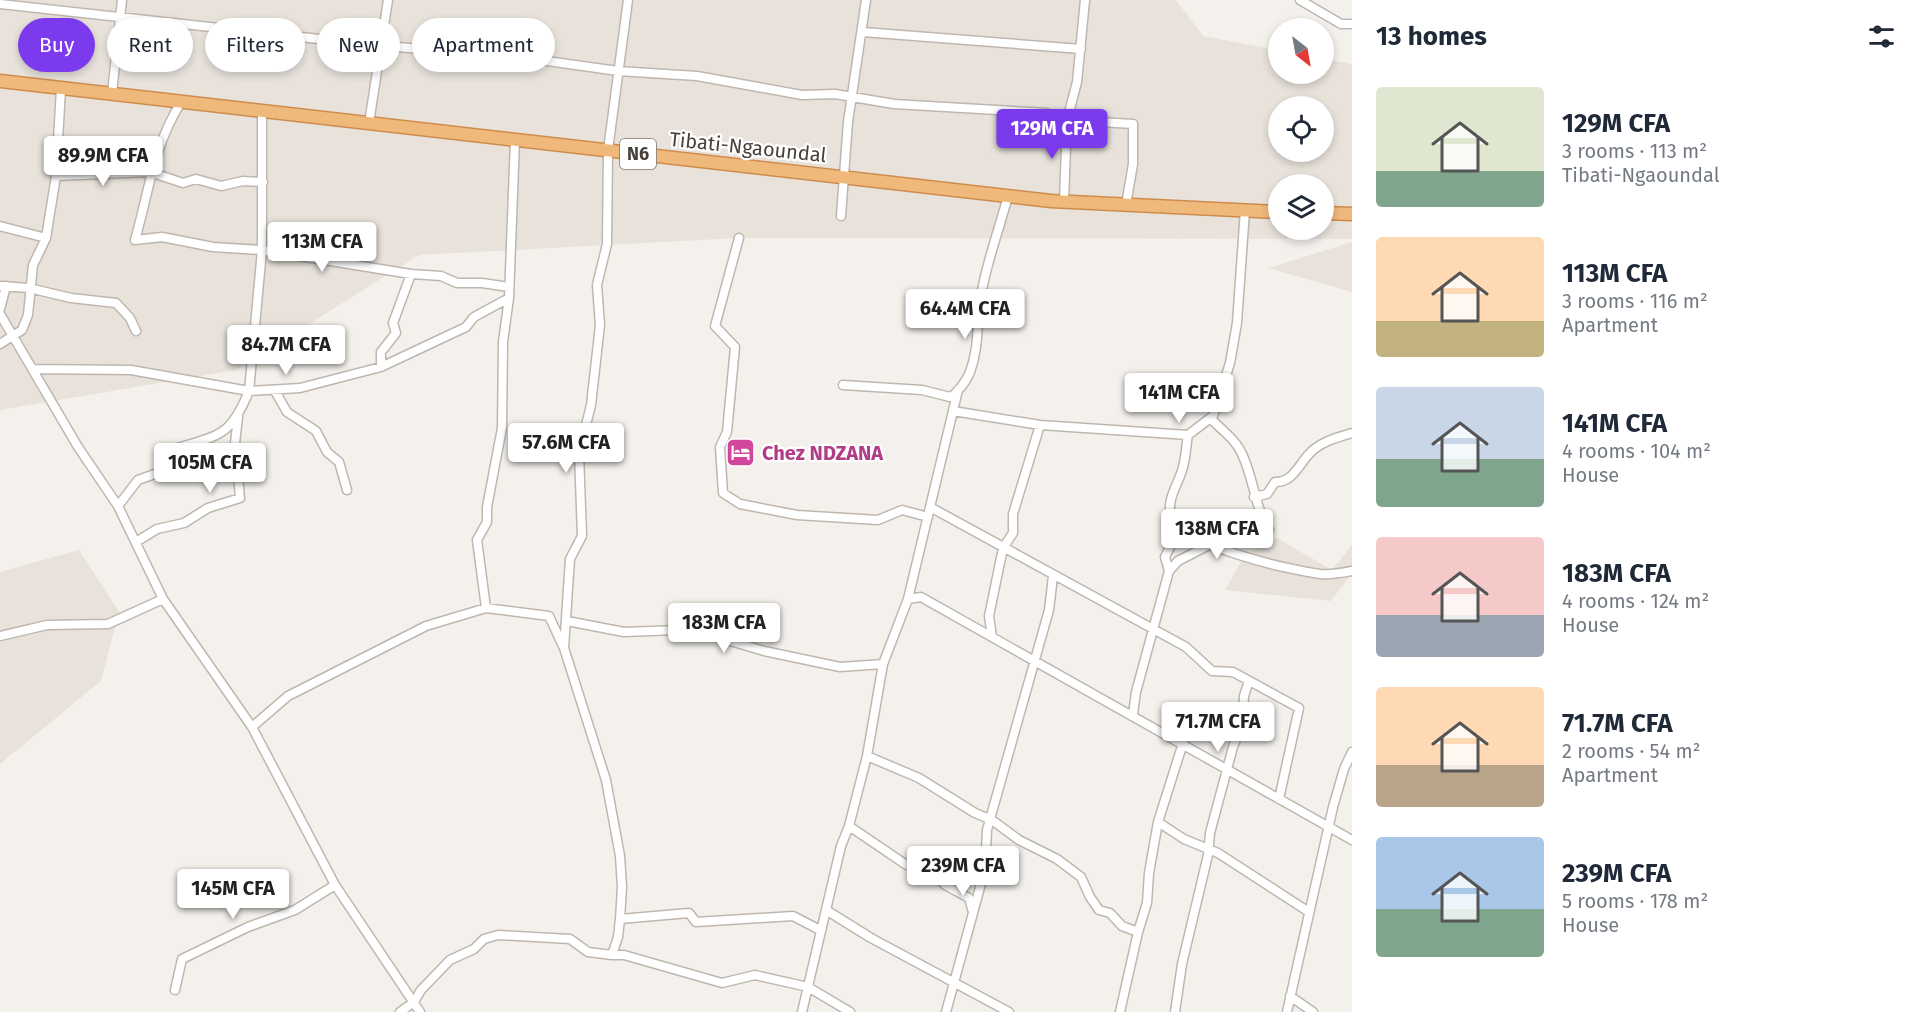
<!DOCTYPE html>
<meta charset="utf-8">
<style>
body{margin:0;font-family:"Fira Sans",sans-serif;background:#f6f6f7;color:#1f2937;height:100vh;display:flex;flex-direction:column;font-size:22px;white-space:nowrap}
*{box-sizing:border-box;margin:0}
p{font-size:20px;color:#747a83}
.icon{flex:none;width:33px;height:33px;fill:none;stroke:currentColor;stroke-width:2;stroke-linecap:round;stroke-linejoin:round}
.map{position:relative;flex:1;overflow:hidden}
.sheet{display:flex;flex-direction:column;background:#fff;width:570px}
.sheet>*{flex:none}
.top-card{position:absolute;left:18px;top:18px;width:570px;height:54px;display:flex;gap:12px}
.needle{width:39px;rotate:149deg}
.controls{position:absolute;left:1268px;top:18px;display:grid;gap:12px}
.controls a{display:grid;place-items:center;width:66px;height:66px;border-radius:50%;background:#fff;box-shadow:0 3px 9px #0003;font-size:30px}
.price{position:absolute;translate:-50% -51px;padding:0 14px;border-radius:6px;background:#fff;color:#222;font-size:20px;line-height:39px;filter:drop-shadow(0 2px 3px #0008)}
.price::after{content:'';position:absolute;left:50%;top:36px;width:18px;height:14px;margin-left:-9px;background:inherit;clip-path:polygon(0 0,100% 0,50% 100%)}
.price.active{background:#7c3aed;color:#fff}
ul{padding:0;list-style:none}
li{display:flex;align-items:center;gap:18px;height:150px;padding:0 24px}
li span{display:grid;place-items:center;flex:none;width:168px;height:120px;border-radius:6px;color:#555}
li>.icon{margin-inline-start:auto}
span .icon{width:72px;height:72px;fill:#fffc;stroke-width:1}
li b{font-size:26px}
h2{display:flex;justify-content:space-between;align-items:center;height:72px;padding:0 24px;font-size:26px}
.pill{padding:0 21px;border-radius:27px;background:#fff;box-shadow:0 3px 9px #0003;font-size:21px;line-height:54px}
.pill.active{background:#7c3aed;color:#fff}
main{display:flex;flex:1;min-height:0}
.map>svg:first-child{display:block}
</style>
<main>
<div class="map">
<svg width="1352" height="1012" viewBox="0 0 1352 1012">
<rect width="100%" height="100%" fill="#f4f1ec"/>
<path fill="#e8e2db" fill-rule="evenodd" d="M0,0h1176l27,36 75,14v24h45v-15l29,5v175l-613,-1 -320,17 -183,115 -236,40zM1278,106h45v46h-45zM1278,184h45v46h-45z
M1352,242v50l-84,-24z
M1277,538l55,32 20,-25v28l-21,28 -106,-11 20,-35z
M79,550l40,62 -18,69 -101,83v-192z"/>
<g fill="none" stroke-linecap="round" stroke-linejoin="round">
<defs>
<path id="minor" d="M1085,0l-8,82 -10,38 66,4v40l-7,41
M1300,0l41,24h11
M0,4l383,42 121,9 114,16 79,5 105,19 33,-1 59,10 152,9 21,7 -3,81
M863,32l218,17
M112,93l10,-93
M181,102c-29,48 -31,86 -46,138l27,-3 51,10 49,3 149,24 30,2 16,7h25l27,4
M369,123l19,-123
M56,176l94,-4 33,11 13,-4 25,7 22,-5 20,1
M1245,210l-8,113 -7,40 -17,53 -25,19c-2,11 -2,21 -5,32 -3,14 -17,32 -12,48 10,31 119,55 149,59 10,1 22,-1 32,-3
M841,216l7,-94 18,-122
M0,226l46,12
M739,238l-24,88 20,21 -8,85 -7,15 3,46 17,11 57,11 81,5 24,-10 26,7
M0,286l29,2 42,10 45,5 14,15 6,13
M0,309l6,-23
M0,314l78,133 40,59 45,93 89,128 83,158 85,127
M0,344l22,-14 6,-15 5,-50 13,-27 10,-62 5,-88
M381,367v-15l15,-19 -3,-10 18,-49
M33,369l98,1 118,21 13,-141v-140
M843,385l79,5 28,7c7,-3 17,-17 20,-25 8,-21 7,-41 9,-64 5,-38 19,-75 29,-112
M275,391l12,21 29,19 11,21 12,10 8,28
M953,411l87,14 148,10
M1211,419c11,11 25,21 31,35 12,25 12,51 27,76
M1254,497l13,-3 8,-12c19,1 25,-21 38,-32 11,-9 25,-13 39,-17
M118,506l20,-26 39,-14v-18c44,-13 54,-13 72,-57l51,-3 81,-21 85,-40 8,-10 35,-19
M930,507l256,140 26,24 21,1 66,36 -20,91
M136,542l21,-13 27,-6 24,-15 32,-10 -5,-55 3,-26
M1169,571l-4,-14 15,-30
M908,599l13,-2 431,243
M486,608l-9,-68 10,-18v-15l15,-79 1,-86 6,-44 6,-158
M567,621l57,11 54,-2 9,5 16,-2 61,18 76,16 43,-3
M0,636l47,-11 61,-1 55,-25
M992,637l-3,-21 14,-68 10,-15v-19l27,-89
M1133,714l3,-22 33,-121 9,-10 33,-17
M252,727l36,-31 138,-70 60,-18 63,8 14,30
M867,756l52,22 56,35 17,7 27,20 38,19 24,18 9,20 9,13 11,3 12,13 16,6
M1158,822l26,17 34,14 91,59
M849,826l56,38 34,14 6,7 24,13 3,11
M826,910l45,28 138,74
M620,919l69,-6 7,9 97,-6 27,14
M612,955h12l98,28 33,-8 53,12 42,25
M175,990l7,-31 66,-32 47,-17 40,-25
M1290,996l23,16
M400,1012l14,-10 7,-12 29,-30 24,-11 10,-10 14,-4 72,4 18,13 24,3 6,-18 2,-18 2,-32 -2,-31 -14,-76 -42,-132 6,-89 12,-23 -3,-83 12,-48 9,-80 -3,-40 10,-41 1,-94 20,-150
M802,1012l39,-166 8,-20 18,-70 16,-92 25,-65 50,-209
M946,1012l39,-143 2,-39 62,-220 4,-34
M1120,1012l18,-80 9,-29 2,-30 9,-51 25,-79
M1175,1012l7,-48 26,-109 2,-22 23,-86 9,-23 2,-28 5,-15
M1287,1012l46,-205 11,-38 8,-17"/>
<path id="highway" d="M0,81l1051,120 227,11
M1323,213l29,1"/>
</defs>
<use href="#minor" stroke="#bfb7af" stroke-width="11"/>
<use href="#highway" stroke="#ce8c4c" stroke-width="15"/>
<use href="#minor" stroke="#fff" stroke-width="8"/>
<use href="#highway" stroke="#f0b97c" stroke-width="12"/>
</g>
<defs>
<symbol id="hotel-square" viewBox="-11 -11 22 22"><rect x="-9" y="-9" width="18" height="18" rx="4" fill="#d1479c" stroke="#fff"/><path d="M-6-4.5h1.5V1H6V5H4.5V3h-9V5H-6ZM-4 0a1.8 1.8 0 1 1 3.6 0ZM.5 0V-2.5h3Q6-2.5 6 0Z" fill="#fff"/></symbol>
</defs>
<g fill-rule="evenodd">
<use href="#hotel-square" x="724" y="436" width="33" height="33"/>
</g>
<g text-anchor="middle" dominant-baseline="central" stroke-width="4.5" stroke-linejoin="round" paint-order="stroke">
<rect fill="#fff" stroke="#7f7a75" stroke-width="1.5" x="620" y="139" width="36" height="30" rx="4.5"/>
<g font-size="18" font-weight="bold" fill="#48413a">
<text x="638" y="154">N6</text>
</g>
<g font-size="20" fill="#48413a" stroke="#fff">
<text transform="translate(748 147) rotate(6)">Tibati-Ngaoundal</text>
</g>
<g font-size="20" font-weight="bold" fill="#b23c85" stroke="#fff" text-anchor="start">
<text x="762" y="453">Chez NDZANA</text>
</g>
</g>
</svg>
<div class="controls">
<a><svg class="needle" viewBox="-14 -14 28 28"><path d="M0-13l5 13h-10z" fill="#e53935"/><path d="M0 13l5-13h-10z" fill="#747a83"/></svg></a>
<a><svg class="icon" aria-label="locate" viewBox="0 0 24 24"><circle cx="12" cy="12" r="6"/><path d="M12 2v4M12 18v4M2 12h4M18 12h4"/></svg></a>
<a><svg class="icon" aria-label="layers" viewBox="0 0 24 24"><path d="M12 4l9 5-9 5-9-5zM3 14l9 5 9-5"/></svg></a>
</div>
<b class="price active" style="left:1052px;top:160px">129M CFA</b>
<b class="price" style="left:103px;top:187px">89.9M CFA</b>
<b class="price" style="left:322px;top:273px">113M CFA</b>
<b class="price" style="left:965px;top:340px">64.4M CFA</b>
<b class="price" style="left:286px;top:376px">84.7M CFA</b>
<b class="price" style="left:1179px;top:424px">141M CFA</b>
<b class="price" style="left:566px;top:474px">57.6M CFA</b>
<b class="price" style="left:210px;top:494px">105M CFA</b>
<b class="price" style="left:1217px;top:560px">138M CFA</b>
<b class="price" style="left:724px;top:654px">183M CFA</b>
<b class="price" style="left:1218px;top:753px">71.7M CFA</b>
<b class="price" style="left:963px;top:897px">239M CFA</b>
<b class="price" style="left:233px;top:920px">145M CFA</b>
<div class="top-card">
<a class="pill active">Buy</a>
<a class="pill">Rent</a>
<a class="pill">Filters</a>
<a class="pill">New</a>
<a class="pill">Apartment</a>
</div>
</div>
<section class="sheet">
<h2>13 homes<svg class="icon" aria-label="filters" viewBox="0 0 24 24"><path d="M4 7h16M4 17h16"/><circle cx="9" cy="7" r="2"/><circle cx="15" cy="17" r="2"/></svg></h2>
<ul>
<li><span style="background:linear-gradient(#dfe7d0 70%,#7fa58c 0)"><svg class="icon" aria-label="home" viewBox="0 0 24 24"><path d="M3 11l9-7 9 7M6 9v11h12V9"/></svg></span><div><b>129M CFA</b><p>3 rooms · 113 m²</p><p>Tibati-Ngaoundal</p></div></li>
<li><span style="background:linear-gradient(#ffd9b3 70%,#c2b280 0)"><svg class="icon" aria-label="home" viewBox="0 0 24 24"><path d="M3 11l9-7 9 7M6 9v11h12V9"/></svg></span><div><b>113M CFA</b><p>3 rooms · 116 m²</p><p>Apartment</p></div></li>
<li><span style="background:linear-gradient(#c9d6e8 60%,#7fa58c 0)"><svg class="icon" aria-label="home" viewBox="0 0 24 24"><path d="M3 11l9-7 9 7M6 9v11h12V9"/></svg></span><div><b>141M CFA</b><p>4 rooms · 104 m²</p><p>House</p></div></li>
<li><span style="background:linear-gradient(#f6c9c9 65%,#9aa5b1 0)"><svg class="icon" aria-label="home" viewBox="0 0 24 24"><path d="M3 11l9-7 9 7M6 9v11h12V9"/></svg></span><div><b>183M CFA</b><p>4 rooms · 124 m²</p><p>House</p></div></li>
<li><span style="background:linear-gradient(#ffd9b3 65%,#b9a48a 0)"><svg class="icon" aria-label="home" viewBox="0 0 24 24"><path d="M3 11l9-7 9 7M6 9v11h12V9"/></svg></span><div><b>71.7M CFA</b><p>2 rooms · 54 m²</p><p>Apartment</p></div></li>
<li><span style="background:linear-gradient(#a9c7e8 60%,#7fa58c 0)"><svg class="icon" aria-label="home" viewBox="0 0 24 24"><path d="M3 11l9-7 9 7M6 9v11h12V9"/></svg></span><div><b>239M CFA</b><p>5 rooms · 178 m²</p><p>House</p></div></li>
</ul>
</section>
</main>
